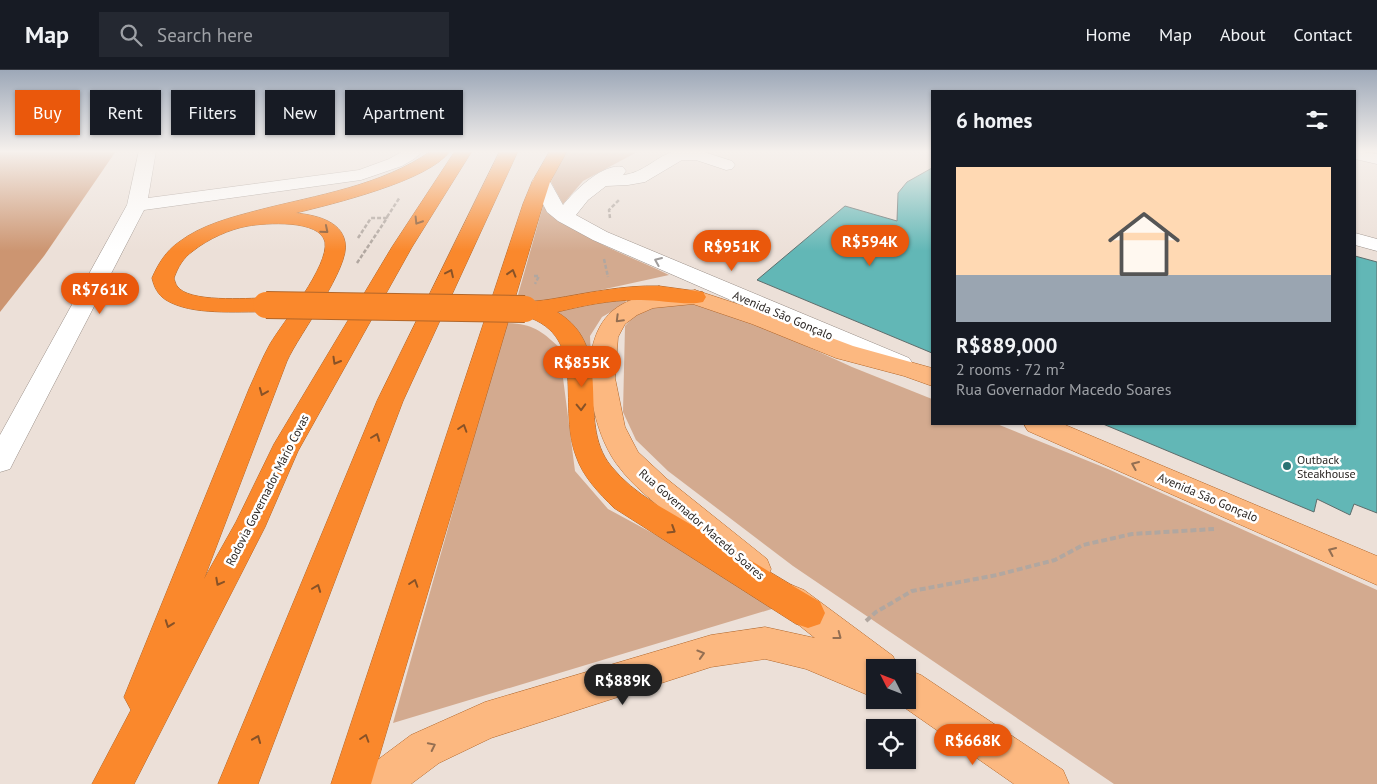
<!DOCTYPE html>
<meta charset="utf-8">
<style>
body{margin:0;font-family:"PT Sans",sans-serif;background:#242831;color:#f1f3f6;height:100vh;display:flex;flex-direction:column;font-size:19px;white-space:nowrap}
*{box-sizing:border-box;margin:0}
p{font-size:16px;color:#9ea1a6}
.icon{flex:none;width:28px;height:28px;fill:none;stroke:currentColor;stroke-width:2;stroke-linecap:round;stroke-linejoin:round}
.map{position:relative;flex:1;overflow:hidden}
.side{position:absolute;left:931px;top:20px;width:425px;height:335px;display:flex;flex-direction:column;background:#171b24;border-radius:0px;box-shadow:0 1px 4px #0004}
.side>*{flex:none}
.top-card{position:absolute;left:15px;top:20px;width:475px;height:45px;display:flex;gap:10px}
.needle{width:32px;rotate:312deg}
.tools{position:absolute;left:866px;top:589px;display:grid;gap:10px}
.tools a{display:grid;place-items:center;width:50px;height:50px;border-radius:0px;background:#171b24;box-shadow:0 1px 4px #0004;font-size:25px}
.price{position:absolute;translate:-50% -42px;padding:0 11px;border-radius:18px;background:#ea580c;color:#fff;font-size:16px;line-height:32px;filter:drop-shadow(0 1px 2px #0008)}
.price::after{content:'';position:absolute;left:50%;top:30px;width:15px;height:11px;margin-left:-8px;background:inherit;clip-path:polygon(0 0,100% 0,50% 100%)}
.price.current{background:#222;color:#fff}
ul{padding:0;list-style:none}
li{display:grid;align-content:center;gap:10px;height:265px;padding:0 25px}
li+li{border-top:1px solid #363941}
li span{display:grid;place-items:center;height:155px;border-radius:0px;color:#555}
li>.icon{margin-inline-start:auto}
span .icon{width:90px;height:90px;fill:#fffc;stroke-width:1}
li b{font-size:21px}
h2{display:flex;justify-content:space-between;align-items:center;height:60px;padding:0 25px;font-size:21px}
.tag{padding:0 18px;border-radius:0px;background:#171b24;box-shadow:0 1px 4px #0004;font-size:18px;line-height:45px}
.tag.current{background:#ea580c;color:#fff}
header{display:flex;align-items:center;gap:30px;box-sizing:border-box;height:70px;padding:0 25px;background:#171b24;border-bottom:1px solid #363941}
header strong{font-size:24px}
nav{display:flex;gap:28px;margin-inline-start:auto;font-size:18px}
.search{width:350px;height:45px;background:#242831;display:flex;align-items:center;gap:12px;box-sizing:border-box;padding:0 18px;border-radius:0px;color:#9ea1a6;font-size:19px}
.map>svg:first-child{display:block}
</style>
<header>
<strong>Map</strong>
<div class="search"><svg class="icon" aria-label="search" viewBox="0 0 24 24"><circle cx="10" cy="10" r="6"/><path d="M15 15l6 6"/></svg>Search here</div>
<nav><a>Home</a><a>Map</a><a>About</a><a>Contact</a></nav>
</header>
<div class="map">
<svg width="1377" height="714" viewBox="0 0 1377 714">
<rect width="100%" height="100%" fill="#ece0d8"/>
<path fill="#d3aa8f" d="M565,81h74l-56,30 -20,23 -12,-22z
M543,136c36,33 83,48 126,69l-114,25 -39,2z
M622,229l4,1 -1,4 -23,13 -12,19 1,22 -7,-14 -33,-31z
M688,232l83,28 81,37 80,32v25h65l111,45 269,121v194h-263l-321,-218 -125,-95 -32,-31 -13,-28 2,-86 11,-12 25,-9z
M506,253c27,1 34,7 53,24l16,124 33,38 177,96 -392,118z"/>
<path fill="#cc9571" d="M0,81h116l-72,105 -44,56z"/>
<path fill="#62b7b6" stroke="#5e6d6c" d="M932,98v185l-175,-73 88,-74 52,15 1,-28 9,-11z
M1355,186l22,6v251l-23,-9 -4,11 -33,-16 -3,13 -211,-88h252z"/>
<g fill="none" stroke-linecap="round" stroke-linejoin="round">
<defs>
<path id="minor" d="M139,81h17l-8,47 211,-28 30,-11 14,-8h20l-9,8 -12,7 -41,14 -217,30 -130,251 -4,8 -10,3v-37l127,-230z
M675,81h26l31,10 3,4 -3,4 -6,1 -30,-10h-14l-37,22 -17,3 -22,1 -18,14 -12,15 31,17 302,126 4,6 -4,6 -9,2 -9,-2 -298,-130 -35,-19 -11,-9 -15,-30 2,-4 7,-2 7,2 15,27c11,-14 41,-43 60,-38l3,4 -3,4c21,-2 33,-19 52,-24z
M1355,81l22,3v10l-22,-5z
M1355,163l22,6v12l-22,-6z"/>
<path id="major" d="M695,220l73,24 85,32 79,22v18l-28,-10 -68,-18 -84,-34 -59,-20 -40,4 -16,7 -12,9 -7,13 -3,41 10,49 13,25 29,27 100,80 4,10 -4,10 -12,4 -12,-4c-24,-21 -48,-42 -72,-62 -18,-16 -38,-31 -52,-50 -30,-37 -48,-134 2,-162 22,-13 49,-12 74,-15z
M1024,354h39l314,132v29l-349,-154z
M792,515l12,5 89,66 5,12h-23v30l-69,-29 -41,-10 -54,8 -220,71 -52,25 -28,21h-53l6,-14 47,-35 74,-33 226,-67 54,-8 50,11 -35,-28 -5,-10 5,-10z
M908,600l13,5 142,95 6,14h-55l-119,-83 13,-1z"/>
<path id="highway" d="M431,81h19c-21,30 -118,53 -154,62 18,2 45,7 49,29 6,25 -46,92 -58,119l-83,218 32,-57 38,-78 118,-197 63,-96h17l-60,96 -114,204 -33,76 -131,257h-42l39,-74 -7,-13 125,-308c7,-15 13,-31 21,-45 13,-22 59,-78 55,-102 -5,-23 -60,-19 -77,-16 -18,3 -40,13 -55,25 -10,7 -15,16 -19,27 0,1 2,7 3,8 11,17 70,12 89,12l8,2 3,5 -3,5 -8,2c-29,-1 -74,4 -100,-12 -8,-5 -12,-13 -14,-22 6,-14 14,-27 27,-36 22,-17 53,-25 80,-32 58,-15 122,-24 172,-59z
M500,81h18l-115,250 -145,383h-40l159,-383z
M550,81h17l-17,31 -7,22 -172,580h-40l192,-580 9,-22z
M659,216l44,6 3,5 -3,5c-17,4 -46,-3 -66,-2 -28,0 -54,6 -80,12 61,37 17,108 54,154 23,29 58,45 89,64 40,24 80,48 120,72l5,11 -5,11 -12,4 -12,-4 -182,-116c-15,-15 -31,-31 -38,-52 -20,-54 16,-124 -58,-142l-4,-5 4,-5c11,-3 23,-3 34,-5 36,-6 70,-14 107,-13z"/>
</defs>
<use href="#minor" stroke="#9a8f88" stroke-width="1"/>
<use href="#major" stroke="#b26629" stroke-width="1"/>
<use href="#highway" stroke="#b26629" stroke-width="1"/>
<path stroke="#b1a7a0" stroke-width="2.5" stroke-dasharray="4 2" stroke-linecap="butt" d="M387,147l13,-20
M610,148l-1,-8 11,-11
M604,189l4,18
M357,193l30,-45h-16l-13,20
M534,206h5l-4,8"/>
<path stroke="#b1a7a0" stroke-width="4" stroke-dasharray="6 3" stroke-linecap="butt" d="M866,551l10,-9 36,-21 85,-16 58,-15 28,-15 49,-11 82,-5"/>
<use href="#minor" fill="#fff" fill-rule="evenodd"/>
<use href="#major" fill="#fcb880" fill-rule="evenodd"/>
<use href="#highway" fill="#fa882c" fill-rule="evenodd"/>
<defs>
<path id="highway-bridge-far1" d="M266,235l57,1"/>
<path id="highway-bridge" d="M266,235l259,4"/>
</defs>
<use href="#highway-bridge-far1" stroke="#b26629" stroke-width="21" stroke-linecap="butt"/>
<use href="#highway-bridge" stroke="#b26629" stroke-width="28" stroke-linecap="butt"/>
<use href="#highway-bridge-far1" stroke="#fa882c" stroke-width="20"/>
<use href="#highway-bridge" stroke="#fa882c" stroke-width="26"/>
</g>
<defs><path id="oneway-chevron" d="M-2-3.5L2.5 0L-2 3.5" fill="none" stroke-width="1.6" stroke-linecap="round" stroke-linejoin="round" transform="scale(1.25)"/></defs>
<g stroke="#885227">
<use href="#oneway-chevron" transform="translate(418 151) rotate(122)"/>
<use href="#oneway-chevron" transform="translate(325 160) rotate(40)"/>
<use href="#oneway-chevron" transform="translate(450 203) rotate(-65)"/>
<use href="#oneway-chevron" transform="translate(512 203) rotate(-73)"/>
<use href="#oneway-chevron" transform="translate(336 291) rotate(120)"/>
<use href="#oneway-chevron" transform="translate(263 322) rotate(112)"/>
<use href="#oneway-chevron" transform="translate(581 337) rotate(88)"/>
<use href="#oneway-chevron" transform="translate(463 358) rotate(-72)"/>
<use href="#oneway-chevron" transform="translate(376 367) rotate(-69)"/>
<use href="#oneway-chevron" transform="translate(672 460) rotate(32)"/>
<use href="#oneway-chevron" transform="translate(219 512) rotate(118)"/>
<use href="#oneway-chevron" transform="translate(414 513) rotate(-72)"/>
<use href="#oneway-chevron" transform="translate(317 518) rotate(-69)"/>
<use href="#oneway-chevron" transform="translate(169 554) rotate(110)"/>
<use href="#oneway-chevron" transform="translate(365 668) rotate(-72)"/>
<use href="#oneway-chevron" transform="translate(257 669) rotate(-68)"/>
</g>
<use stroke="#a09d9c" href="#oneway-chevron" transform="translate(658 191) rotate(-157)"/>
<g stroke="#946f52">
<use href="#oneway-chevron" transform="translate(619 249) rotate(135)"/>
<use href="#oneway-chevron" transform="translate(1135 395) rotate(-157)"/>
<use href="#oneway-chevron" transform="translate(1332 481) rotate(-156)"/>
<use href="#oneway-chevron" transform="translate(838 566) rotate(37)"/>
<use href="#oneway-chevron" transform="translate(701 584) rotate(-17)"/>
<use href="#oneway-chevron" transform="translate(432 676) rotate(-26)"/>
</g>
<linearGradient id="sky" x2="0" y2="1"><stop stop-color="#9da8b8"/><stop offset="0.45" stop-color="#f6f1ed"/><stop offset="1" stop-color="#f6f1ed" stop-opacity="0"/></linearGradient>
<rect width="1377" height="181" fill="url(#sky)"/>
<circle fill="#297373" stroke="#fff" stroke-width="2" cx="1287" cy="396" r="5"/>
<g text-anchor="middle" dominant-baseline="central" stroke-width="5" stroke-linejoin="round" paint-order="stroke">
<g font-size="12" fill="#2b2623" stroke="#fff">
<text transform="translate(783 245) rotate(23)">Avenida São Gonçalo</text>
<text transform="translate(267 420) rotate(-63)">Rodovia Governador Mário Covas</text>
<text transform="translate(1208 427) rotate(23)">Avenida São Gonçalo</text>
<text transform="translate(702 454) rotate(41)">Rua Governador Macedo Soares</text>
</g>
<g font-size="12" fill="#2b2623" stroke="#fff" text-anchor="start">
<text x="1297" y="389">Outback<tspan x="1297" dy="14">Steakhouse</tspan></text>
</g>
</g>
</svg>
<div class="tools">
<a><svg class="needle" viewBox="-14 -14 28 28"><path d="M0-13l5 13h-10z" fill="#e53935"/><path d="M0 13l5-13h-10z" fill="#9ea1a6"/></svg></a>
<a><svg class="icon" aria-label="locate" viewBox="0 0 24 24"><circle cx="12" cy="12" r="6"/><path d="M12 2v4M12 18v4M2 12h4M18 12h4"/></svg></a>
</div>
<b class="price" style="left:870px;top:197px">R$594K</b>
<b class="price" style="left:732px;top:202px">R$951K</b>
<b class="price" style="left:100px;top:245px">R$761K</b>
<b class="price" style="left:582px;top:318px">R$855K</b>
<b class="price current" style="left:623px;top:636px">R$889K</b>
<b class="price" style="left:973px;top:696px">R$668K</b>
<div class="top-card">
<a class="tag current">Buy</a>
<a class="tag">Rent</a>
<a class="tag">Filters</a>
<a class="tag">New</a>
<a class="tag">Apartment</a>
</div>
<section class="side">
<h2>6 homes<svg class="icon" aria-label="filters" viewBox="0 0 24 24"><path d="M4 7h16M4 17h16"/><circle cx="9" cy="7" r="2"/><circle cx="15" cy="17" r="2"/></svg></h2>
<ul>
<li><span style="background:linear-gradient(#ffd9b3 70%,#9aa5b1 0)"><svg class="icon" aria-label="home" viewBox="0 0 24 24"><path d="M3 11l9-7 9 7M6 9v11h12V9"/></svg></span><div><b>R$889,000</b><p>2 rooms · 72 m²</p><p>Rua Governador Macedo Soares</p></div></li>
</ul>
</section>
</div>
